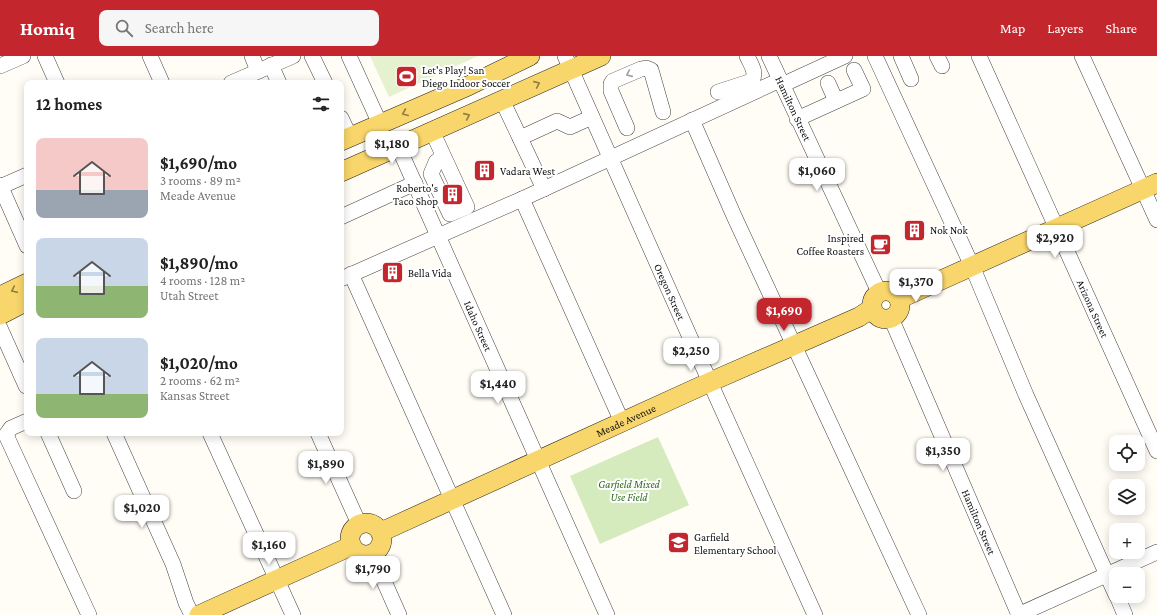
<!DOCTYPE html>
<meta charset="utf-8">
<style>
body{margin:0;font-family:"Crimson Pro",serif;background:#f6f6f6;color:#222;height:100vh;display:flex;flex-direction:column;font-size:15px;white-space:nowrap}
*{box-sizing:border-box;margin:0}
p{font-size:13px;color:#767676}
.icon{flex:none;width:22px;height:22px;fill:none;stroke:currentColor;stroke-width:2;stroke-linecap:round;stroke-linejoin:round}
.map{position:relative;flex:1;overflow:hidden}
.side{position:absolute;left:24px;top:24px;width:320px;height:356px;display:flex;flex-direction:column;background:#fff;border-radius:8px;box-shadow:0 2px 10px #0003}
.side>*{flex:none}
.controls{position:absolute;left:1109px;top:379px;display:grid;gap:8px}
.controls a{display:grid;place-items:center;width:36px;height:36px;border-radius:8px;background:#fff;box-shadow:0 2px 10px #0003;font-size:20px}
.price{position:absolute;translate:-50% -34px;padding:0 9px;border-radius:8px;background:#fff;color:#222;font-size:13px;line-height:26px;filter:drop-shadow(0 1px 2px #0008)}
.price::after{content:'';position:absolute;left:50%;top:24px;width:12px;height:9px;margin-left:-6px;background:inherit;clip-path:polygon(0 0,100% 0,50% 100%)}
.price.selected{background:#c4262e;color:#fff}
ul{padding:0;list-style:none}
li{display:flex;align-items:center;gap:12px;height:100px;padding:0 12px}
li span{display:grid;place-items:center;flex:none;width:112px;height:80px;border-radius:8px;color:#555}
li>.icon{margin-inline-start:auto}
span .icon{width:48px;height:48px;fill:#fffc;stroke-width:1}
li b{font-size:17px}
h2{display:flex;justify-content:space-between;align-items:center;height:48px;padding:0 12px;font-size:17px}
header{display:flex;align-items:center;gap:24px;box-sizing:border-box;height:56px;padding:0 20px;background:#c4262e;color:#fff}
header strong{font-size:19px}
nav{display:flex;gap:22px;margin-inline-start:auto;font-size:14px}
.search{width:280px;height:36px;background:#f6f6f6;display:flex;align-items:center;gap:10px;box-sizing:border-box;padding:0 14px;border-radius:8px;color:#767676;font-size:15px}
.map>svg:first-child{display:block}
</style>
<header>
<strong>Homiq</strong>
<div class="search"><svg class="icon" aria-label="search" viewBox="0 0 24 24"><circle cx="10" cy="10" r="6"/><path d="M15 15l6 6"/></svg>Search here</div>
<nav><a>Map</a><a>Layers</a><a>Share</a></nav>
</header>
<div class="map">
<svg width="1157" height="559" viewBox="0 0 1157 559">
<rect width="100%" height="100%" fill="#fffdf5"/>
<path fill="#d5ebbd" d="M658,381l31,68 -89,39 -30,-68z"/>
<path fill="#e6f2cf" d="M370,0h108l-89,41z"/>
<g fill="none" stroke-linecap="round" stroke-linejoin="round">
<defs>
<g id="minor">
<path d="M45,0l12,27"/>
<path d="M150,0l12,27"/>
<path d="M252,0l6,15"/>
<path d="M312,0l13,27"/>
<path d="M349,0l31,68"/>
<path id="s1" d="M565,0l152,342 98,217"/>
<path id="s2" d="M769,0l110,236"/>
<path d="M875,0l97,210 54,129 90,200"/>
<path d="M901,0l10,23"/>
<path d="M937,0l5,10"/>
<path id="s3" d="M979,0l178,395"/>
<path d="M1082,0l75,164"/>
<path d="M271,9l8,18"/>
<path d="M0,10l23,-10"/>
<path d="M231,27l62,-27"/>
<path d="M828,27l8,18"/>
<path d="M782,29l63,-29"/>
<path d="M718,36l34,-11c5,-9 -1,-16 -5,-25"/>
<path d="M502,44l18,38"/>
<path d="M341,62l9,19"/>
<path d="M797,63l66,-30 -9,-19"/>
<path d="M692,64l42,96 185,399"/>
<path d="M627,72l-16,-37v-7l2,-3 28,-12 5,-1 5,2 12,42"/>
<path d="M432,75l35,76 -17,7 -19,-40 5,-12 7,-6"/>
<path id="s4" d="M398,90l209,469"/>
<path d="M0,129l27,61"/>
<path d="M0,131l27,-12"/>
<path d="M544,133l-24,-51 37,-17 13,6 22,-10"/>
<path d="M522,143l100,223"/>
<path d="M341,161l74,-34"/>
<path d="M351,218l153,341"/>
<path d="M341,223l181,-80 258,-119"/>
<path id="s5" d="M891,262l128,297"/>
<path d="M0,272l26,58h1"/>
<path d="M27,365l-16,7 -5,7 83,180"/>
<path d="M48,377l26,58"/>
<path d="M114,377l59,131 13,39 6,12"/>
<path d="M210,377l83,182"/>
<path d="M318,377l41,91"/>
<path d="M372,498l27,61"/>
<path d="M1117,540l8,19"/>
<path d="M1018,559l139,-63"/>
</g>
<g id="major">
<path d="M341,85l127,-55 62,-30"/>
<path d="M341,116l260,-116"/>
<circle cx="886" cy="249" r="14"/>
<path d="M0,240l27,-13"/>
<path d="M899,243l258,-116"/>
<path d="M0,259l27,-14"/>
<circle cx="366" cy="483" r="16"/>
<path id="s6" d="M381,476l329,-150 149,-65 12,-8"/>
<path d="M199,559l152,-69"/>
</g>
</defs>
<use href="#minor" stroke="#444" stroke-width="16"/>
<use href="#major" stroke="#222" stroke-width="20"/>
<use href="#minor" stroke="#fff" stroke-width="15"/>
<use href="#major" stroke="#f9d66b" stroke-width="19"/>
</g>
<defs><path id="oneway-chevron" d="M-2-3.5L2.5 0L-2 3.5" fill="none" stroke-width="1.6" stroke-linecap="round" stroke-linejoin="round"/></defs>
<use stroke="#a0a0a0" href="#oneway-chevron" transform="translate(629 18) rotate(156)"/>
<g stroke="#917d42">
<use href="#oneway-chevron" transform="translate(537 28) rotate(-24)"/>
<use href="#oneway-chevron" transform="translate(405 57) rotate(157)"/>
<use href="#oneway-chevron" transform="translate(467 60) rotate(-24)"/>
<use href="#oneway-chevron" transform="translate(14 234) rotate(155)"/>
</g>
<defs>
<symbol id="stadium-square" viewBox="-11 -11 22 22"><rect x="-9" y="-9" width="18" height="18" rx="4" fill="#c4262e" stroke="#fff"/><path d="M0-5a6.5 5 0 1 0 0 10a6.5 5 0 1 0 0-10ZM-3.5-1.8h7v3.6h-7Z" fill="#fff"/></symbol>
<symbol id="building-square" viewBox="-11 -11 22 22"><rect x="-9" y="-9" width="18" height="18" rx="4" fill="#c4262e" stroke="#fff"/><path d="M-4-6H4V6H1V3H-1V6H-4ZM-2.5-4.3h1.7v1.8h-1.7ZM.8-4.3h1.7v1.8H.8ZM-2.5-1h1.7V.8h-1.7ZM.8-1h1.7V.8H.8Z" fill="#fff"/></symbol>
<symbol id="cafe-square" viewBox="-11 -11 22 22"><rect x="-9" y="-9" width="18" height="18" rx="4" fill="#c4262e" stroke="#fff"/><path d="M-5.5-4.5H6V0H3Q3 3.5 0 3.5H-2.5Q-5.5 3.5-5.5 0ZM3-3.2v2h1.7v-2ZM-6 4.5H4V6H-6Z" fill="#fff"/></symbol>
<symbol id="school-square" viewBox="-11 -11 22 22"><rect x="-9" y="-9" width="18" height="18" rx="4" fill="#c4262e" stroke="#fff"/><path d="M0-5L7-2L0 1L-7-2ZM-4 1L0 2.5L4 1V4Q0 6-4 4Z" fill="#fff"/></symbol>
</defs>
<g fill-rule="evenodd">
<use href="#stadium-square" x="394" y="8" width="25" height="25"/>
<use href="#building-square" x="472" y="102" width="25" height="25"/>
<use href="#building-square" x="440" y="126" width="25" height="25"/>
<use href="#building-square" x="902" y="162" width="25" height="25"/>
<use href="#cafe-square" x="868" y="176" width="25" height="25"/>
<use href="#building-square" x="380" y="204" width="25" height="25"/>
<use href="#school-square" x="666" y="474" width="25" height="25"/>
</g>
<g text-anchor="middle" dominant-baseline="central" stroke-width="4" stroke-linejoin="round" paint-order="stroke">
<g font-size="11" fill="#111" stroke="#fff" text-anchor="start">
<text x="422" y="14">Let's Play! San<tspan x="422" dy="13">Diego Indoor Soccer</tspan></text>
<text x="500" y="115">Vadara West</text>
<text x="438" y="132" text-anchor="end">Roberto's<tspan x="438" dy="13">Taco Shop</tspan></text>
<text x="930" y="174">Nok Nok</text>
<text x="864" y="182" text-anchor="end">Inspired<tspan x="864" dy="13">Coffee Roasters</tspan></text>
<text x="408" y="217">Bella Vida</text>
<text x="694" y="481">Garfield<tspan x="694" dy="13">Elementary School</tspan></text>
</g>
<g font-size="11" fill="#111" stroke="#fff">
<text stroke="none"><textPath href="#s2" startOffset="58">Hamilton Street</textPath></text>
<text stroke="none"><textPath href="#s1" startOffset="258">Oregon Street</textPath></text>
<text stroke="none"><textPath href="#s3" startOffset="277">Arizona Street</textPath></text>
<text stroke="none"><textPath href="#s4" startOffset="197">Idaho Street</textPath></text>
<text stroke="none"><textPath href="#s6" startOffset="269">Meade Avenue</textPath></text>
<text stroke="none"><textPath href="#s5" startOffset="222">Hamilton Street</textPath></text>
</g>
<g font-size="11" font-style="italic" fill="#2f6b1f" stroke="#fff">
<text x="629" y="428">Garfield Mixed<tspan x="629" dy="13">Use Field</tspan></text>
</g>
</g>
</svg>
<div class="controls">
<a><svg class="icon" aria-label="locate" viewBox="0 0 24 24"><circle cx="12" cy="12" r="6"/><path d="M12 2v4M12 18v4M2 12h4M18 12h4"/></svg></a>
<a><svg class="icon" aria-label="layers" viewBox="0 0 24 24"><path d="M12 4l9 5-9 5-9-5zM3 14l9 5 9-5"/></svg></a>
<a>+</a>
<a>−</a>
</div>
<b class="price" style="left:392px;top:109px">$1,180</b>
<b class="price" style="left:817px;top:136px">$1,060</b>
<b class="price" style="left:1055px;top:203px">$2,920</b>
<b class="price" style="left:916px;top:247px">$1,370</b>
<b class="price selected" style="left:784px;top:276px">$1,690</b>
<b class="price" style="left:691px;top:316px">$2,250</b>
<b class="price" style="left:498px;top:349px">$1,440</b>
<b class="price" style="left:943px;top:416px">$1,350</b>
<b class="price" style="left:326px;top:429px">$1,890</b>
<b class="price" style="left:142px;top:473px">$1,020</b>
<b class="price" style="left:269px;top:510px">$1,160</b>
<b class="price" style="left:373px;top:534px">$1,790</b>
<section class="side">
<h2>12 homes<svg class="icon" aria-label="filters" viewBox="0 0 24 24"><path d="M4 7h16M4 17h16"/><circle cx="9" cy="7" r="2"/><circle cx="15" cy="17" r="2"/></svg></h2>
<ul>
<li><span style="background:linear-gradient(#f6c9c9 65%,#9aa5b1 0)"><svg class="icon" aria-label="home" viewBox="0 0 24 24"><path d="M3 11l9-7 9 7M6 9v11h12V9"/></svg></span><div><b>$1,690/mo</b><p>3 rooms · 89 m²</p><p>Meade Avenue</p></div></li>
<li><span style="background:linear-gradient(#c9d6e8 60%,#8fb573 0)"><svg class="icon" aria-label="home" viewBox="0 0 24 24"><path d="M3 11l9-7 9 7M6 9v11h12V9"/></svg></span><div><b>$1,890/mo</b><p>4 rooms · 128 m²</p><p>Utah Street</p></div></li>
<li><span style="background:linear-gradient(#c9d6e8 70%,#8fb573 0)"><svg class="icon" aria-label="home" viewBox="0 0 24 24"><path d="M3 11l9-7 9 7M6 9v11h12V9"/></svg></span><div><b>$1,020/mo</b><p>2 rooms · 62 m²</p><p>Kansas Street</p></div></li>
</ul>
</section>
</div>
